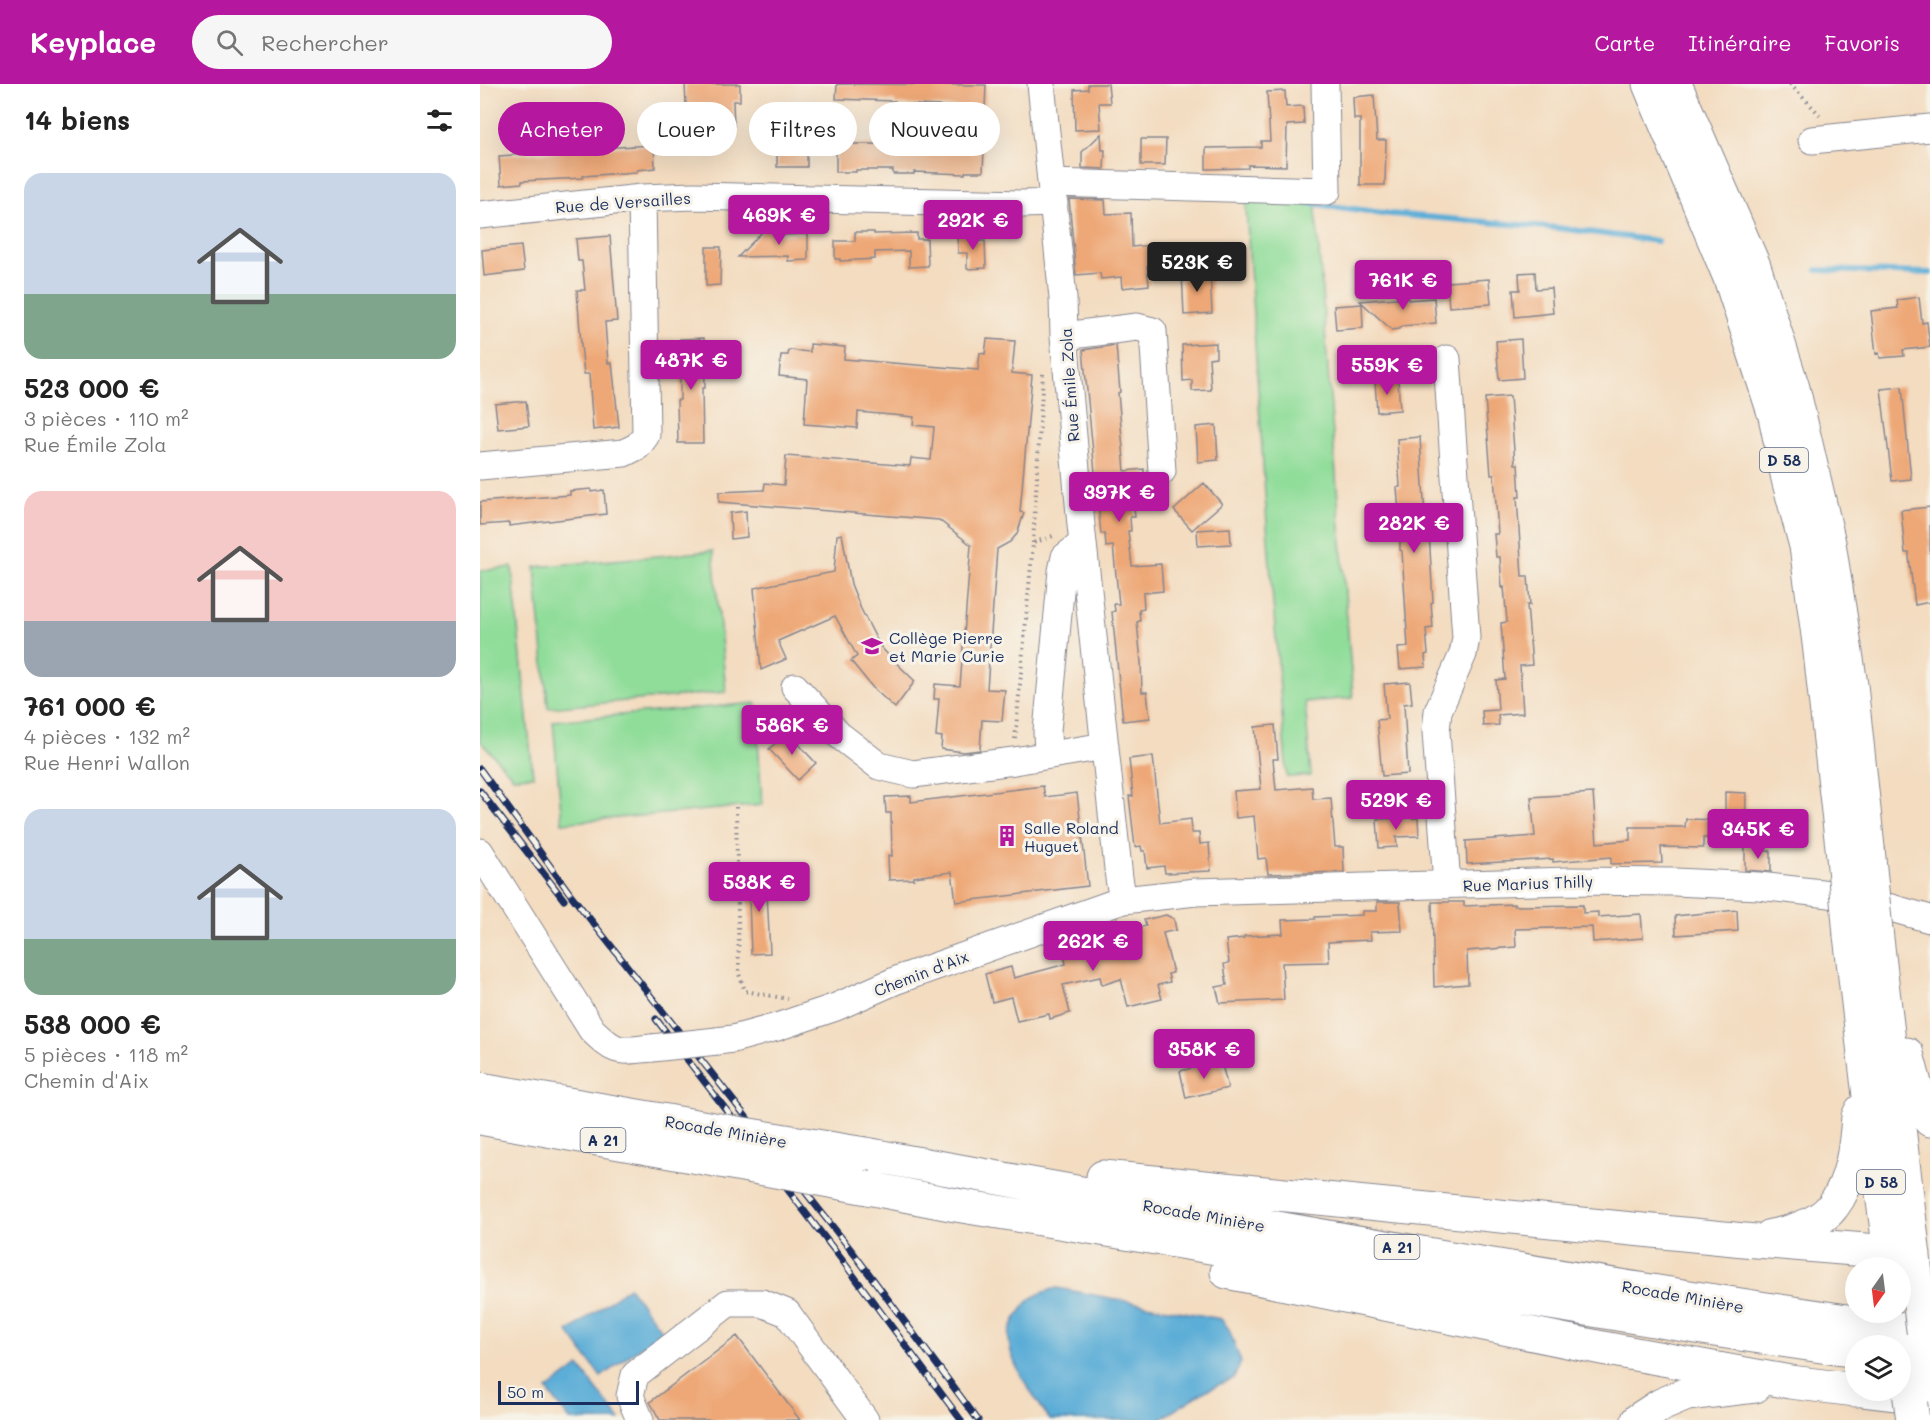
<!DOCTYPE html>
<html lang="fr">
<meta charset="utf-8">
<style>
body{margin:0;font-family:Mali,sans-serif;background:#f6f6f6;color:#222;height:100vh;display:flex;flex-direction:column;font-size:22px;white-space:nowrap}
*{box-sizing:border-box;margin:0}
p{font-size:20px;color:#767676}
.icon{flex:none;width:33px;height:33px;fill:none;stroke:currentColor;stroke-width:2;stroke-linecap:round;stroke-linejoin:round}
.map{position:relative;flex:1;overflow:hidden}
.sheet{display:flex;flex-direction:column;background:#fff;width:480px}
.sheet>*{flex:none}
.banner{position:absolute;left:18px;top:18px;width:570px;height:54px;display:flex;gap:12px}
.needle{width:39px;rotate:194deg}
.buttons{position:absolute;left:1365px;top:1173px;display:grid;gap:12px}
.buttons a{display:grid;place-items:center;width:66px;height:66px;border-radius:50%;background:#fff;box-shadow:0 6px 24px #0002;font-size:30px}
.scale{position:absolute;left:18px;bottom:15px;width:141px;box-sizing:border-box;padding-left:6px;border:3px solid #1b2f5e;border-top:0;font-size:16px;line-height:21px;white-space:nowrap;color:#1b2f5e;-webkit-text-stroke:4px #f7f3e8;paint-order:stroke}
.price{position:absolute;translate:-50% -51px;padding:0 14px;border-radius:6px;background:#b5179e;color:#fff;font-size:20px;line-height:39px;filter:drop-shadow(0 2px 3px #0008)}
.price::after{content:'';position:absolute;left:50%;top:36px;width:18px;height:14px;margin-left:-9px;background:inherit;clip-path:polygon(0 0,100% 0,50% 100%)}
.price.selected{background:#222;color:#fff}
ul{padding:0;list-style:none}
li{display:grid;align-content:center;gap:12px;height:318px;padding:0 24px}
li span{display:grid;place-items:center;height:186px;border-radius:18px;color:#555}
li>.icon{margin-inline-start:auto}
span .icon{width:108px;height:108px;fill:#fffc;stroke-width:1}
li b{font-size:26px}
h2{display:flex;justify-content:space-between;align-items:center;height:72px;padding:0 24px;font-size:26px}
.tag{padding:0 21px;border-radius:27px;background:#fff;box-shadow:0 6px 24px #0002;font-size:21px;line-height:54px}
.tag.selected{background:#b5179e;color:#fff}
header{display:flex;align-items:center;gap:36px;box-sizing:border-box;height:84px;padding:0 30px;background:#b5179e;color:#fff}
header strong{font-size:28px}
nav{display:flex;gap:33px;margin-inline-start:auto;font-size:21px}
.search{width:420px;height:54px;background:#f6f6f6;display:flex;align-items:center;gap:15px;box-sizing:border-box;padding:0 21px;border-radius:33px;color:#767676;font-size:22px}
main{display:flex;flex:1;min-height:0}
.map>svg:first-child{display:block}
</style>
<header>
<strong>Keyplace</strong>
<div class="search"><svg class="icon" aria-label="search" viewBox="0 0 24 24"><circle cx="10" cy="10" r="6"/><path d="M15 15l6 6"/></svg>Rechercher</div>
<nav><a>Carte</a><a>Itinéraire</a><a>Favoris</a></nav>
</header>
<main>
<section class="sheet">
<h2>14 biens<svg class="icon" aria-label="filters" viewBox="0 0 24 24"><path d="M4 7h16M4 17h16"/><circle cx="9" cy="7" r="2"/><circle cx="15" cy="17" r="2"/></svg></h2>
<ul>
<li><span style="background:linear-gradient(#c9d6e8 65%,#7fa58c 0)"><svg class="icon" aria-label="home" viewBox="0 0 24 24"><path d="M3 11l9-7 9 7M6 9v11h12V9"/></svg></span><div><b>523 000 €</b><p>3 pièces · 110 m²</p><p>Rue Émile Zola</p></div></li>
<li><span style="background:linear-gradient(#f6c9c9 70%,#9aa5b1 0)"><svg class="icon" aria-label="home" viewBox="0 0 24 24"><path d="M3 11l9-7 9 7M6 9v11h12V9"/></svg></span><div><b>761 000 €</b><p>4 pièces · 132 m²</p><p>Rue Henri Wallon</p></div></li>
<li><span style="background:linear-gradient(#c9d6e8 70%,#7fa58c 0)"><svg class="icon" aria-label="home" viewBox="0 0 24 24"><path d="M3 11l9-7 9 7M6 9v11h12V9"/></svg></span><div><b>538 000 €</b><p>5 pièces · 118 m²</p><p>Chemin d'Aix</p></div></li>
</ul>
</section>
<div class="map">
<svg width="1450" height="1336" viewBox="0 0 1450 1336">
<rect width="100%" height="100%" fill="#f7f3e8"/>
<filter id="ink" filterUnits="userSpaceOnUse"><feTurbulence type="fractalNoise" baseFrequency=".0167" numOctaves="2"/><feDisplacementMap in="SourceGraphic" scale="12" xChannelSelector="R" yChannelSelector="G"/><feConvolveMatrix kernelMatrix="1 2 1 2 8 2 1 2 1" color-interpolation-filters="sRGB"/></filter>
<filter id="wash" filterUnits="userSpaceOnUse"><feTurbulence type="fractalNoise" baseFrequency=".008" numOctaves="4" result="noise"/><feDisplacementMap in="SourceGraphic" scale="24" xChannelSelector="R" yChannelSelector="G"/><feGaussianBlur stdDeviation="1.35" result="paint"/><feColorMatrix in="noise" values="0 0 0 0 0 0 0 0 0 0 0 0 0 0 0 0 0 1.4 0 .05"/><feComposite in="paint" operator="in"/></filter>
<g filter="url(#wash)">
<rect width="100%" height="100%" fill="#f3dcc0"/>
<path fill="#90dd9a" stroke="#56867c" stroke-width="1.5" d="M765,108l70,6 38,500 -48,4 6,74 -24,1 -19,-237z
M233,467l13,141 -178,16 -13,-141z
M32,483l21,209 -20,1 -33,-36v-170z
M276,619l6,102 -200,18 -9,-102z"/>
<path fill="#5cadd7" stroke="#3c6e9a" stroke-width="1.5" d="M149,1203l33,44 -61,46 -33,-45z
M577,1204l164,31 8,10 12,33 -7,16 -29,13 -46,29h-109c-14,-21 -42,-57 -41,-82 0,-9 6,-19 11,-26 10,-16 19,-19 37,-24z
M99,1282l41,54h-50l-23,-30z"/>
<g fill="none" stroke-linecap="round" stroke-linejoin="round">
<path stroke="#5cadd7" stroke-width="6" d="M829,119l81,11 168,14 99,13
M1337,186l113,3"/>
</g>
<g id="blocks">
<path fill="#eea877" d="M205,0h55v17h-7l1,26 -47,1z
M357,0l149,1 -1,23 -90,-4v-3l-59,-2z
M608,0h20l2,19h-11l2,26 -26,1 -1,-40 14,-1z
M805,7l1,16 17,-1 1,18 -17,1 -1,41 -38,-1v3l-42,1v-21l55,-1v-6h9l-3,-49z
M894,11l3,45h9l-1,45h-25v-66h-6l-1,-22z
M621,50l1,16h3l-1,19 -22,-1v-16z
M661,55h25l-1,26h-24z
M297,60h30v23h-30z
M356,60h36l112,6 -1,22h-18v2l-51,-2v2h-21v-4h-37v2h-20z
M174,61l1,23 -18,2v2l-54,4v2l-61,3v2l-21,2 -2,-29 62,-4v-2z
M589,115l36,1 1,14 25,-1 1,34 19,-2 1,21h-5l2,19 -27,3 -1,-11 -20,2 -1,-6 -24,2z
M291,144l6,7 31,-1v26l-20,1v-5l-50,1 27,-28z
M375,148h19v2l43,-1v6h10l1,27 -19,1v-16l-34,1v7l-35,2v-2h-5v-18h20z
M495,150v7h10l1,27 -19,1v-16h-9l-1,-18z
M130,152l7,85 -12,1 3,41h4l7,64 -26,3 -4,-56h-5l-3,-29 -4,-55h8l-3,-29h-4l-2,-22z
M41,162l3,25 -40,5 -2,-26z
M226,163h15l-1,38 -14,1z
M730,187l2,42 -28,2 -2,-43z
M1055,188l1,17 15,-1 2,25 -38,4 -2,-27h7l-1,-17z
M1009,195l2,25 -42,3 -2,-25z
M928,213v3l26,-2 2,25 -34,3 -3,3 -7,1 -32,-29z
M1439,213l3,26 5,-1 3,25 -27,3 1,6 -24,2 -1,-5 -3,1 -5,-43 27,-3 -1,-8z
M882,220l1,24 -27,2 -2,-24z
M224,254l1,50h-3l1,55h-25l-1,-43h3v-61z
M507,255l28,2 -3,32 20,2 -12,137 4,1 -7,21 -7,8 -13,7 -10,140 18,1 -3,31 -20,-1 -2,30 -16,2 -23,-3 1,-12 -6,-1 3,-37h-5l1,-15 25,2 11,-141 -32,-25 -220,-18v-10l45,-2 1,-7 19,2 2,-29 124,10 1,-8 20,2 3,-33 -21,-2 1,-8 -56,-5 -1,16 -53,-4 3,-45 -28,-3 2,-21h7l1,-5 21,2v-8l35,3 -1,12 134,11 2,-17 5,1z
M1041,255l2,39 -24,2 -3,-39z
M736,259v14l-7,1 2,32 -19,1v-11l-9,1 -1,-36z
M636,261l4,47 -2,1 7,78 19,-2v5h3l1,4 3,17 -18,3 2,19h-5l1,14h-3l4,35 29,-2 2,27 -20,2 1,16 -5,1 1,11 -3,1 4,40 1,30h5l3,26 -27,3 -11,-109 3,-1 -1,-7h5l-6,-58 -7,1 -1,-13h-4l-18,-184z
M918,296l2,30 -23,2 -2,-31z
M1422,303l9,92 -19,2 -11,-92z
M1030,312l5,68h3l2,33h-3l5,79h6l2,29h-3l5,60 -12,1 3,47 -25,2 1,10 -16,1 -1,-15 16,-1 -2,-30 9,-1 -4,-56 6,-1 -3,-35 -2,1 -2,-31h-4l-2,-23h4l-4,-59h-3l-6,-77z
M46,317l3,25 -31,3 -3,-25z
M736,341l2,35 -20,2 -2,-35z
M940,353l6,96 3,-1 4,70 -2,1 2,25 -7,1 2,25 -3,1 1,12 -26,2 -2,-21 10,-1 -6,-96 -2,-1v-8l1,-1 -4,-54h3l-3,-48z
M724,399l18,21 -30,26 -18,-20z
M111,405v3l13,-2 2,24 -97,12v-3l-29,2v-23l90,-7v-4z
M1450,423v95l-15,3 -6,-48v-4h-4l-4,-43z
M266,427l1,26 -16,2 -1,-26z
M750,444l1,16 -33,2 -1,-16z
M362,450l9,50 10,25 19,37 11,12 24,23 -20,27 -22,-20 -22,-27 6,-5 -22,-40 -57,25 8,18 -25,11 -7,-82 80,-16 3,-37z
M930,598l2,21 -8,1 4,70 -26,2 -5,-56 10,-1 -3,-35z
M795,641l3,34h-5l3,31 36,-3 1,12 18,-1 4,49h8l1,25 -76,2 -2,-16 -8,1 -4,-43 -18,2 -2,-27 27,-2 -6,-62z
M307,648l29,31 -18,17 -29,-31z
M673,672l7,67 31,-4 1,14h7l1,11 9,-1 2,28 -46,2 -1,-7 -17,2 -2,-17h-3l-1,-5 -6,1 -6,-51h4l-4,-37z
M563,702l2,11 32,-4 11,93 -132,16 -4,-30 -38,5v2l-25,1 -1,-25 4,1 -1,-43h-5l-1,-16 26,-1v6z
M1245,708l21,1 -1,45h-42v10l-42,-1 1,16 -51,1v-7l-58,5v-3l-86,5 -1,-23 69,-5 -4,-39 62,-4 4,50 33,-3v-13h55l1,-8 39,1z
M938,734l1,18 -23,1 1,10 -18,1 -2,-29z
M1280,762v5h11v21l-26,-2v-23z
M286,788l4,81 -19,1 -3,-81z
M897,818h23l2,29 -32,1 1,8 -43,2 1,20 -47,1 2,37 -64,3 -4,-16 11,-2 -3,-21 5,-1 -3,-23 18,-2v-2l39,-2 -1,-14 33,-1v-2l47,-2v-4h15z
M952,818h32v4l50,-2v2l69,-1v8l15,-1v5l43,-3 2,24 -50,4 -1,-15 -77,2 1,18 -49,4 1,33 -34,3z
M1257,826l1,21 -62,4 -1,-19z
M686,831l8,4 2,11 -13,3 10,40 -5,1 2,8 -12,3 4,14 -34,8 -7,-28 -19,6 -2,-8 -37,8 7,28 -20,6 -1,-5 -32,7 -6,-24 -19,5 -7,-28 26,-7 3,11 52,-14 -3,-14 49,-12 -1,-4 35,-8 -2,-6z
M741,977l7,27 -42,10 -6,-27z
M257,1252l63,84h-140l-10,-18z"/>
</g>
</g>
<g filter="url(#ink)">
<use href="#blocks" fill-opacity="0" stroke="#87868f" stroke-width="1.5"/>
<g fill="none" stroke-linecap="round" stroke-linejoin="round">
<defs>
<path id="minor" d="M561,0l22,214 1,38 17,189 38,353 4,22
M1332,56l118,-12
M572,99l275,8 -2,-107
M0,131l162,-17 52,-2 328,8 32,-1
M584,252l73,-9 16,4 9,140
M967,275l19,279 -3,16 -25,57 -2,21 11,153
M0,382l144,-13 14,-7 8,-11 -4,-237
M315,603l44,48 40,31 34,8 101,-13 91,-15
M568,671l-1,-24 15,-160 3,-14 18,-14
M0,768l112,178c26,25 26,21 60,18
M237,957l16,-2 44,-12 59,-20 61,-27 226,-80 73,-8 373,-11 106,1 84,4 71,8 61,14 39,11
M160,1336l-10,-24 5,-21 93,-72h34l25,10 78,107"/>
<path id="highway" d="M1169,0l81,194 45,138 13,63 18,67 13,97 24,213
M1195,0l79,182 39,122 36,155 22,142 17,163
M1396,846l40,344
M1370,851l19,161 23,172
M1427,970l11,41 12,25
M0,1005l245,42
M0,1034l246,44
M385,1070c354,64 709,129 1065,179
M623,1093l641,63 170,14
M388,1104l88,17 777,128 123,18
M1291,1152c20,-3 50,-13 62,-30 19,-25 23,-60 25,-89l3,-6
M747,1188l375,76 188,34 66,8
M1383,1306l67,8
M1158,1336l23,-15 26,-11 68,-8"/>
</defs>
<use href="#minor" stroke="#87868f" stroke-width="29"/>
<use href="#highway" stroke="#87868f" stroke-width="35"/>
<path stroke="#87868f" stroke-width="4" stroke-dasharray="1.5 4.5" stroke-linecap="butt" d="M1310,0l31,32
M553,459l10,-170
M535,655l18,-196 23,-8
M256,723l3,167 6,17 43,8"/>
<use href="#minor" stroke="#fff" stroke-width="27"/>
<use href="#highway" stroke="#fff" stroke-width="33"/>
<defs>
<path id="rail" d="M0,685l91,126 284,360 123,165
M0,707l84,109
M176,935l186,241 119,160"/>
</defs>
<use href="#rail" stroke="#1b2f5e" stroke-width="7"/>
<use href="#rail" stroke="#f7f3e8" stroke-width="4.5" stroke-dasharray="14" stroke-linecap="butt"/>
<defs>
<path id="minor-bridge" d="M172,964l65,-7"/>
<path id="highway-bridge" d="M1388,764l8,82
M1363,772l7,79
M245,1047l140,23
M246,1078l142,26
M1436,1191l14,110
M1423,1266l10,70"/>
</defs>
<use href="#minor-bridge" stroke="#87868f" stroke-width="29" stroke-linecap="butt"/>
<use href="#highway-bridge" stroke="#87868f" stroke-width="35" stroke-linecap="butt"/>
<use href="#minor-bridge" stroke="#fff" stroke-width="27"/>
<use href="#highway-bridge" stroke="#fff" stroke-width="33"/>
</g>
</g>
<defs>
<symbol id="school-bare" viewBox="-9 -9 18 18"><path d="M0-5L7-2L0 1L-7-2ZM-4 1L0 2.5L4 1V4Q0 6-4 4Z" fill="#b5179e" stroke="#f7f3e8" stroke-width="2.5" paint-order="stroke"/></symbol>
<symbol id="building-bare" viewBox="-9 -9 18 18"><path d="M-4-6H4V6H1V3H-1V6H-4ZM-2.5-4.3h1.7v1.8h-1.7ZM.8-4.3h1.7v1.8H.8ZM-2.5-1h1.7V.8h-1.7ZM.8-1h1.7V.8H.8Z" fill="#b5179e" stroke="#f7f3e8" stroke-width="2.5" paint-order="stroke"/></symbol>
</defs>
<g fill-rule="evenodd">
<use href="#school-bare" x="377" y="547" width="30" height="30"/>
<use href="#building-bare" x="512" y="737" width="30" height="30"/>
</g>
<g text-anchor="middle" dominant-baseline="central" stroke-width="6" stroke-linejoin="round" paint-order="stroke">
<g fill="#f7f3e8" stroke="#5d6a87" stroke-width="1.5">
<rect x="1280" y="364" width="48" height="24" rx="4.5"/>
<rect x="100.5" y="1044" width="45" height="24" rx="4.5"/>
<rect x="1377" y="1086" width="48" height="24" rx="4.5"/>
<rect x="894.5" y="1151" width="45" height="24" rx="4.5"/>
</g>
<g font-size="15" font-weight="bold" fill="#1b2f5e">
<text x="1304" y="376">D 58</text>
<text x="123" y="1056">A 21</text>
<text x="1401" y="1098">D 58</text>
<text x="917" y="1163">A 21</text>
</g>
<g font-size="16" fill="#1b2f5e" stroke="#f7f3e8">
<text transform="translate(143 118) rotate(-4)">Rue de Versailles</text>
<text transform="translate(589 301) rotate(-94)">Rue Émile Zola</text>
<text transform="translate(1048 799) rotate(-2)">Rue Marius Thilly</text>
<text transform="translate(441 889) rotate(-21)">Chemin d'Aix</text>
<text transform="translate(246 1047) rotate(10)">Rocade Minière</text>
<text transform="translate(724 1131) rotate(10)">Rocade Minière</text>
<text transform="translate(1203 1212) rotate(10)">Rocade Minière</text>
</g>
<g font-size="16" fill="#1b2f5e" stroke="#f7f3e8" text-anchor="start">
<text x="409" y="553">Collège Pierre<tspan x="409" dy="18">et Marie Curie</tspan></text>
<text x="544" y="743">Salle Roland<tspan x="544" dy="18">Huguet</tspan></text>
</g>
</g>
</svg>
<div class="buttons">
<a><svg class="needle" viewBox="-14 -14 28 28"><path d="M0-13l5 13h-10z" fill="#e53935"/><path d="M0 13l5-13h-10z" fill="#767676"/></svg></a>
<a><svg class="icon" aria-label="layers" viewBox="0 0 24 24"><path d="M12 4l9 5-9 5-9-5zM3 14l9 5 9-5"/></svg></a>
</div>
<div class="scale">50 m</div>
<b class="price" style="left:299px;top:162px">469K €</b>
<b class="price" style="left:493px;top:167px">292K €</b>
<b class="price selected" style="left:717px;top:209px">523K €</b>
<b class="price" style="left:923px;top:227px">761K €</b>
<b class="price" style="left:211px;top:307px">487K €</b>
<b class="price" style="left:907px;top:312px">559K €</b>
<b class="price" style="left:639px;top:439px">397K €</b>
<b class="price" style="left:934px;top:470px">282K €</b>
<b class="price" style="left:312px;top:672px">586K €</b>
<b class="price" style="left:916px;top:747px">529K €</b>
<b class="price" style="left:1278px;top:776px">345K €</b>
<b class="price" style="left:279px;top:829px">538K €</b>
<b class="price" style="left:613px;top:888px">262K €</b>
<b class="price" style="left:724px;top:996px">358K €</b>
<div class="banner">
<a class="tag selected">Acheter</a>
<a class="tag">Louer</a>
<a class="tag">Filtres</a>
<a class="tag">Nouveau</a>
</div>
</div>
</main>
